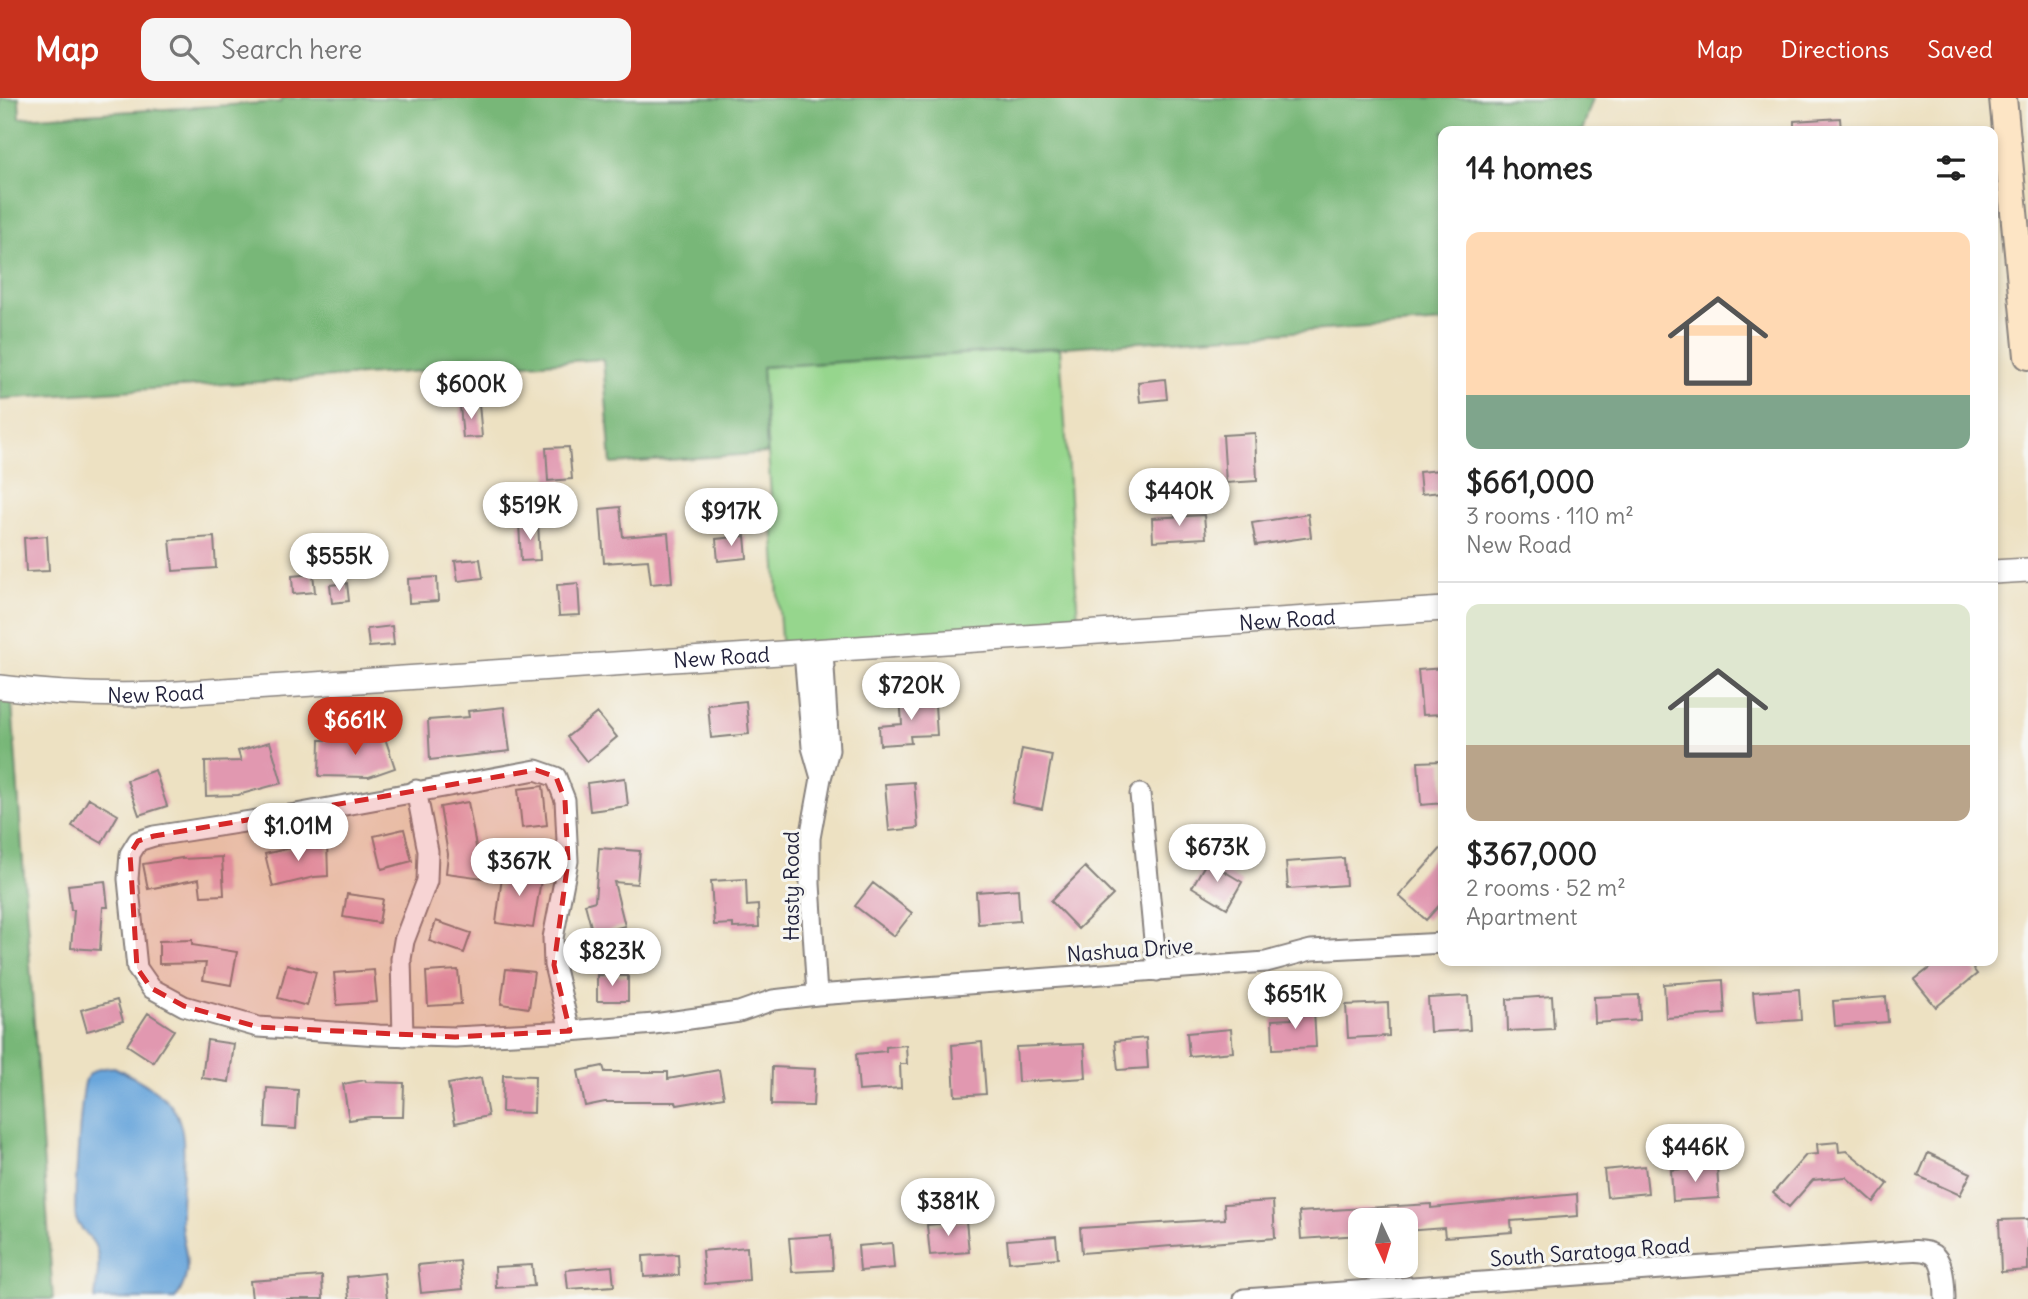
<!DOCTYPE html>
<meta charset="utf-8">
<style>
body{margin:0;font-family:Delius,sans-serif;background:#f6f6f6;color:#222;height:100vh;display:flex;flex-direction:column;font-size:26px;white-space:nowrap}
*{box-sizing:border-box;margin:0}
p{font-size:23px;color:#767676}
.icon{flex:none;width:38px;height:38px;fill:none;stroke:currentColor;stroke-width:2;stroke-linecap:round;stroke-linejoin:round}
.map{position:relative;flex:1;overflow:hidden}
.drawer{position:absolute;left:1438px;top:28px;width:560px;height:840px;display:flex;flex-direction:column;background:#fff;border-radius:14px;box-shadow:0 4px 10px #0003}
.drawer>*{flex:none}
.needle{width:46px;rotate:176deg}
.controls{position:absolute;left:1348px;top:1110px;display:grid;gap:14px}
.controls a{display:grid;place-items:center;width:70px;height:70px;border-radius:14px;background:#fff;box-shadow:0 4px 10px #0003;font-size:35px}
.price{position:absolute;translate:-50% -60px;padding:0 16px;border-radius:24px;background:#fff;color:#222;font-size:23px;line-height:46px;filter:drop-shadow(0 2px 4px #0008)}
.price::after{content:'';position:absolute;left:50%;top:42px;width:21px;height:16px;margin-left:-10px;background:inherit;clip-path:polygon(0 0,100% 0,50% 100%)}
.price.on{background:#c8321e;color:#fff}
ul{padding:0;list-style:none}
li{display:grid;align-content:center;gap:14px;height:371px;padding:0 28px}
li+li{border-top:2px solid #e0e0e0}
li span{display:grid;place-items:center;height:217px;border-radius:14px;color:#555}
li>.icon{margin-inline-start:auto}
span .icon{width:126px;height:126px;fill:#fffc;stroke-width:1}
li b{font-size:30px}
h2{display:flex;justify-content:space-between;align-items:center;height:84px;padding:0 28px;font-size:30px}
header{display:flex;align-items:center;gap:42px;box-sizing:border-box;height:98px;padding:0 35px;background:#c8321e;color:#fff}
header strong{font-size:33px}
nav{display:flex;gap:38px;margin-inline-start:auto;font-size:24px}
.search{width:490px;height:63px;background:#f6f6f6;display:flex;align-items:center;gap:18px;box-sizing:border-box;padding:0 24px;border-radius:14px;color:#767676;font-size:26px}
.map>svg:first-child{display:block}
</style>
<header>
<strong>Map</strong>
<div class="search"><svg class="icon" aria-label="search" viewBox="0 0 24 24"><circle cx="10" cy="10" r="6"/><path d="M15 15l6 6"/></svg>Search here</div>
<nav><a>Map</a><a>Directions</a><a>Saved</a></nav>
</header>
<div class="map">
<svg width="2028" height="1201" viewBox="0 0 2028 1201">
<rect width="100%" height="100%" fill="#f6f6f2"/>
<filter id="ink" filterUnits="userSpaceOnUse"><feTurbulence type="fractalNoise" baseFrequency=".0143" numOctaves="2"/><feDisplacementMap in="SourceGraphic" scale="14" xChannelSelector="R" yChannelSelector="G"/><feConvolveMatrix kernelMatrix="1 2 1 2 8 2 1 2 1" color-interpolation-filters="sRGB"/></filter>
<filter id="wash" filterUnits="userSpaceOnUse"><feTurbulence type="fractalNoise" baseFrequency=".00686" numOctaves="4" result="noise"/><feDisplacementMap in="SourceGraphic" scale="28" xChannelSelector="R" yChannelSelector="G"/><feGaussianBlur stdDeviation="1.57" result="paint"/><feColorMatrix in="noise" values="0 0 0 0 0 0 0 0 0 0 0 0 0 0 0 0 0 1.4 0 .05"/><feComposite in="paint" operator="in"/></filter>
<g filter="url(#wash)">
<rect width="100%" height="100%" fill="#ede1c2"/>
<path fill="#96d68d" stroke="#5c7c64" stroke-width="2" d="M1060,250l19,286 -297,19 -20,-286z"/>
<path fill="#78b778" stroke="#4d6c5a" stroke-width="2" d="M0,0h19l1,20 261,-16v-4h1312l-11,33h-138v191l-682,45 5,86 -156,11 -8,-105 -603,40z
M0,589l11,1 42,611h-53z"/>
<path fill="#69a6db" stroke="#46648b" stroke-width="2" d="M114,969c22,11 57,28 65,53 11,30 -2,79 3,112 2,14 7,29 4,43 -1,8 -6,18 -11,24h-80c1,-17 7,-38 0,-53 -4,-10 -16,-17 -19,-27 -3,-12 5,-129 10,-140 6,-11 18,-11 28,-12z"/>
<g id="blocks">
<path fill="#e198b0" d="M1840,20l1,13h-47v-10z
M1165,281l2,20 -27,3 -2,-20z
M479,306l3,33 -19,1 -3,-32z
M1255,335l2,48 -31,2 -3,-48z
M569,349l3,32 -24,2 -2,-33z
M1440,372l2,22 -21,2 -2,-22z
M620,409l3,30 45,-4 4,49 -21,2 -3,-24 -44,3 -4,-54z
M1308,416l3,23 -55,8 -4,-22z
M1204,417l2,23 -53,3 -1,-23z
M538,424l2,38 -19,1 -2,-38z
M47,438l2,35 -23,1 -2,-34z
M745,438l2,22 -29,3 -2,-22z
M214,439l2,31 -43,3 -3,-31z
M480,461l3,19 -25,3 -3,-20z
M313,476l2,18 -22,2 -1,-18z
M437,479l1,24 -29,2 -1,-24z
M347,485l2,18 -17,2 -2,-18z
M578,485l2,32 -21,1 -2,-31z
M392,528l2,19 -25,2 -2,-18z
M1444,570v46l-22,1 -4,-45z
M928,597v10h7l2,30 -27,1 1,7 -31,2 -1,-19 23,-2 -2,-28z
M746,603l3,33 -38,4 -3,-33z
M504,609l6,44 -80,9 -2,-40 41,-3 -1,-6z
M597,615l20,24 -30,25 -20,-25z
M383,634l12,36 -26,9 -50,-1 1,-36h40z
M270,644l12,41 -44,12 -32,1 -1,-34 36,-1 -3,-10z
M1022,651l30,6 -10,54 -30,-6z
M1443,663l1,42 -23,2 -3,-43z
M155,672l12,36 -28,9 -12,-35z
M625,680l3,28 -38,5 -3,-28z
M914,684l4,46 -29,3 -4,-47z
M543,688l4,39 -25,3 -4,-39z
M89,700l29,17 -16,28 -30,-17z
M468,704l9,50 10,1 -4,25 -37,-5 2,-19 -8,-47z
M404,731l8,32 -30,8 -8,-33z
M327,743l1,35 -14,1 -41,10 -8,-33 38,-9v-3z
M1444,747v55l-18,20 -27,-24z
M599,750l41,3 -3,33 -23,-2 11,44 -32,8 -8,-30 10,-3z
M222,759l2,38 -23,1 -2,-17 -51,10 -5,-25 39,-6v1z
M1344,760l2,27 -58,4 -2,-27z
M1207,763l35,21 -15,26 -35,-21z
M1085,769l28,28 -35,34 -27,-28z
M503,771l39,5 -9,54 -37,-5z
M746,781l1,27 11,-1 1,22 -26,1v-4l-19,1 -3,-44z
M105,783l3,26h-5l-3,43 -29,-2 3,-38h-3l-3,-25z
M873,785l39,30 -18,23 -39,-30z
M1018,791l2,32 -42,3 -2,-32z
M347,796l36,5 -4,24 -36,-6z
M436,823l35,12 -7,20 -35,-12z
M192,842v5l45,7 -6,33 -28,-5 3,-17 -47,1v-23z
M1939,863h28l10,13 -41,33 -22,-27z
M287,866l29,8 -9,34 -29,-8z
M506,871l28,3 -5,36 -28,-4z
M374,872l3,32 -40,3 -3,-32z
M458,872l3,34 -33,2 -2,-34z
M597,877l31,1v25h-31z
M1723,882l2,34 -59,4 -2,-34z
M1799,891l2,31 -45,3 -3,-31z
M1639,897l1,25 -45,3 -1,-26z
M1468,898l2,34 -40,2 -2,-34z
M1552,898l2,33 -46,2 -1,-32z
M1886,899l2,25 -53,4 -2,-25z
M117,902l6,21 -36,10 -6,-21z
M1388,905l1,33 -41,2 -2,-33z
M1314,912l2,37 -43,2 -1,-29 20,-1v-8z
M148,915l26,17 -21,32 -26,-17z
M1231,931l2,23 -44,4 -2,-23z
M1146,940l2,30 -30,2 -3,-29z
M207,942l27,4 -5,38 -27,-4z
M982,944l4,52 -31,2 -3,-51z
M1084,946l2,34 -68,4 -2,-35z
M906,947l1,19h-7l1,24 -42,3 -3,-37 30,-3v-4z
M603,968l2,6h63v7l51,-9 5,27 -47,8 -1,-3h-71l-20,4 -7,-35z
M772,969l43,2 -2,37 -42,-1z
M503,977l32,1 -1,37 -32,-1z
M481,980l7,38 -33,7 -7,-39z
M365,982l1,2 38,1 -1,34h-33l-21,3 -6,-36z
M267,990l31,2 -2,39 -31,-2z
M1838,1044l1,10 8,-1 41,33 -14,18 -28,-25 -33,3 -24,27 -16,-14 33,-38 12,-1 -1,-10z
M1928,1055l43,20 -11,22 -42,-19z
M1645,1068l3,27 -41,4 -3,-27z
M1717,1068l2,32 -46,3 -2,-31z
M1577,1096l1,22 -67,5 1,11 -67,5 -1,-9 -39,3v-11h-47l2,15 -59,4 -2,-27 132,-8v4z
M1273,1103l2,37 -193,15 -2,-25 145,-9 -1,-15z
M2028,1121v51l-27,2 -2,-52z
M966,1123l3,31 -39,3 -3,-30z
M831,1137l2,35 -41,2 -3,-34z
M1056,1138l2,22 -49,4 -2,-22z
M892,1145l2,25 -34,3 -2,-25z
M747,1149l2,33 -44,4 -3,-33z
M678,1156l1,21 -35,2 -1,-21z
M460,1163l3,28 -42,4 -3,-28z
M532,1167l2,21 -38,2 -1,-21z
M612,1168l2,20 -46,3 -2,-19z
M384,1175l3,26h-38l-2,-22z
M322,1178l1,23h-71l-2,-18z"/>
</g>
</g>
<g filter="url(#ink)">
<use href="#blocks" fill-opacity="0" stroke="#88827e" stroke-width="2"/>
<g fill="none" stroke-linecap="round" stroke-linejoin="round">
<defs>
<path id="minor" d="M804,554l8,95 9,31
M1140,696l17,177
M817,897l-7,-111v-46l11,-60 8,-28 -6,-99
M570,933l-16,-66 -1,-27 15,-77 -3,-61 -9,-23 -20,-7 -240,44 -142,22 -16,5 -8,13 -2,25 9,89 14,20 33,18 74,21 121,8 76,2 115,-6 84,-7 85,-12 34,-12 44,-5 449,-33 45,-12 133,-7
M403,938l-2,-77 3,-18 23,-60 1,-30 -12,-61
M1244,1201l642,-46c48,-6 58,-5 59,46"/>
<g id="tertiary">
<path d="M1993,474l35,-2"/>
<path id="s1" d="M0,589c54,7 107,9 162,7l1282,-85"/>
</g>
<path id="secondary" d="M2003,0l25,258"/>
</defs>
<use href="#minor" stroke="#88827e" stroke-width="23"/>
<use href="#tertiary" stroke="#88827e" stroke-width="26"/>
<use href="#secondary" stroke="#88827e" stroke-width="30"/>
<use href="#minor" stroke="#fff" stroke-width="19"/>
<use href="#tertiary" stroke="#fff" stroke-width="23"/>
<use href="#secondary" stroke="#fde5c5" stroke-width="26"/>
</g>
</g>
<path fill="#d62828" fill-opacity="0.2" stroke="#d62828" stroke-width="5" stroke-dasharray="14 9" stroke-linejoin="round" d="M536,672l20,7 9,23 3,61 -14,104 16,66 -115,6 -197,-10 -74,-21 -33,-18 -14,-20 -7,-114 8,-13 16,-5z"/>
<g text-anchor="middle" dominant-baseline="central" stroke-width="6" stroke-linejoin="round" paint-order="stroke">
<g font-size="21" fill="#22223b" stroke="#f6f6f2">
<text stroke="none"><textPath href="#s1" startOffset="1290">New Road</textPath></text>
<text stroke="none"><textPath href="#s1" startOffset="723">New Road</textPath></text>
<text stroke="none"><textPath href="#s1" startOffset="156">New Road</textPath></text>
<text transform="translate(791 788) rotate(-90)">Hasty Road</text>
<text transform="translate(1130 852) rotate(-4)">Nashua Drive</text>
<text transform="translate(1590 1154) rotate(-4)">South Saratoga Road</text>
</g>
</g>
</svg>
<div class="controls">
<a><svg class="needle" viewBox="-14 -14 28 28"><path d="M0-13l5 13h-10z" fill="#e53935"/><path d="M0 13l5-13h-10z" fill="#767676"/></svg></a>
</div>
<b class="price" style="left:471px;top:323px">$600K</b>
<b class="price" style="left:1179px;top:430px">$440K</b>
<b class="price" style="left:530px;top:444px">$519K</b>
<b class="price" style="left:731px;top:450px">$917K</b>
<b class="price" style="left:339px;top:495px">$555K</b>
<b class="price" style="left:911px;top:624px">$720K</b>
<b class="price on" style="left:355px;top:659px">$661K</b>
<b class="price" style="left:298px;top:765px">$1.01M</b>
<b class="price" style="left:1217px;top:786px">$673K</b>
<b class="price" style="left:519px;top:800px">$367K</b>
<b class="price" style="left:612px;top:890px">$823K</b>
<b class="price" style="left:1295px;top:933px">$651K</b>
<b class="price" style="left:1695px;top:1086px">$446K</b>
<b class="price" style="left:948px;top:1140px">$381K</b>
<section class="drawer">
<h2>14 homes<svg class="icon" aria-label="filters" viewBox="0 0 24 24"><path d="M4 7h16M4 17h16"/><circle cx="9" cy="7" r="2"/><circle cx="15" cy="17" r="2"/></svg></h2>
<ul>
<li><span style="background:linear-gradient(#ffd9b3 75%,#7fa58c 0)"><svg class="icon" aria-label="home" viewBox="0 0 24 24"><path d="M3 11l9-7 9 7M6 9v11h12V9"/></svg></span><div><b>$661,000</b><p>3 rooms · 110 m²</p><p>New Road</p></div></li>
<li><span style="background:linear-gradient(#dfe7d0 65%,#b9a48a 0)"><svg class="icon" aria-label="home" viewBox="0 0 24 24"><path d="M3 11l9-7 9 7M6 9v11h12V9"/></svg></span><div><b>$367,000</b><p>2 rooms · 52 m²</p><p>Apartment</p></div></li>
</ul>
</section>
</div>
